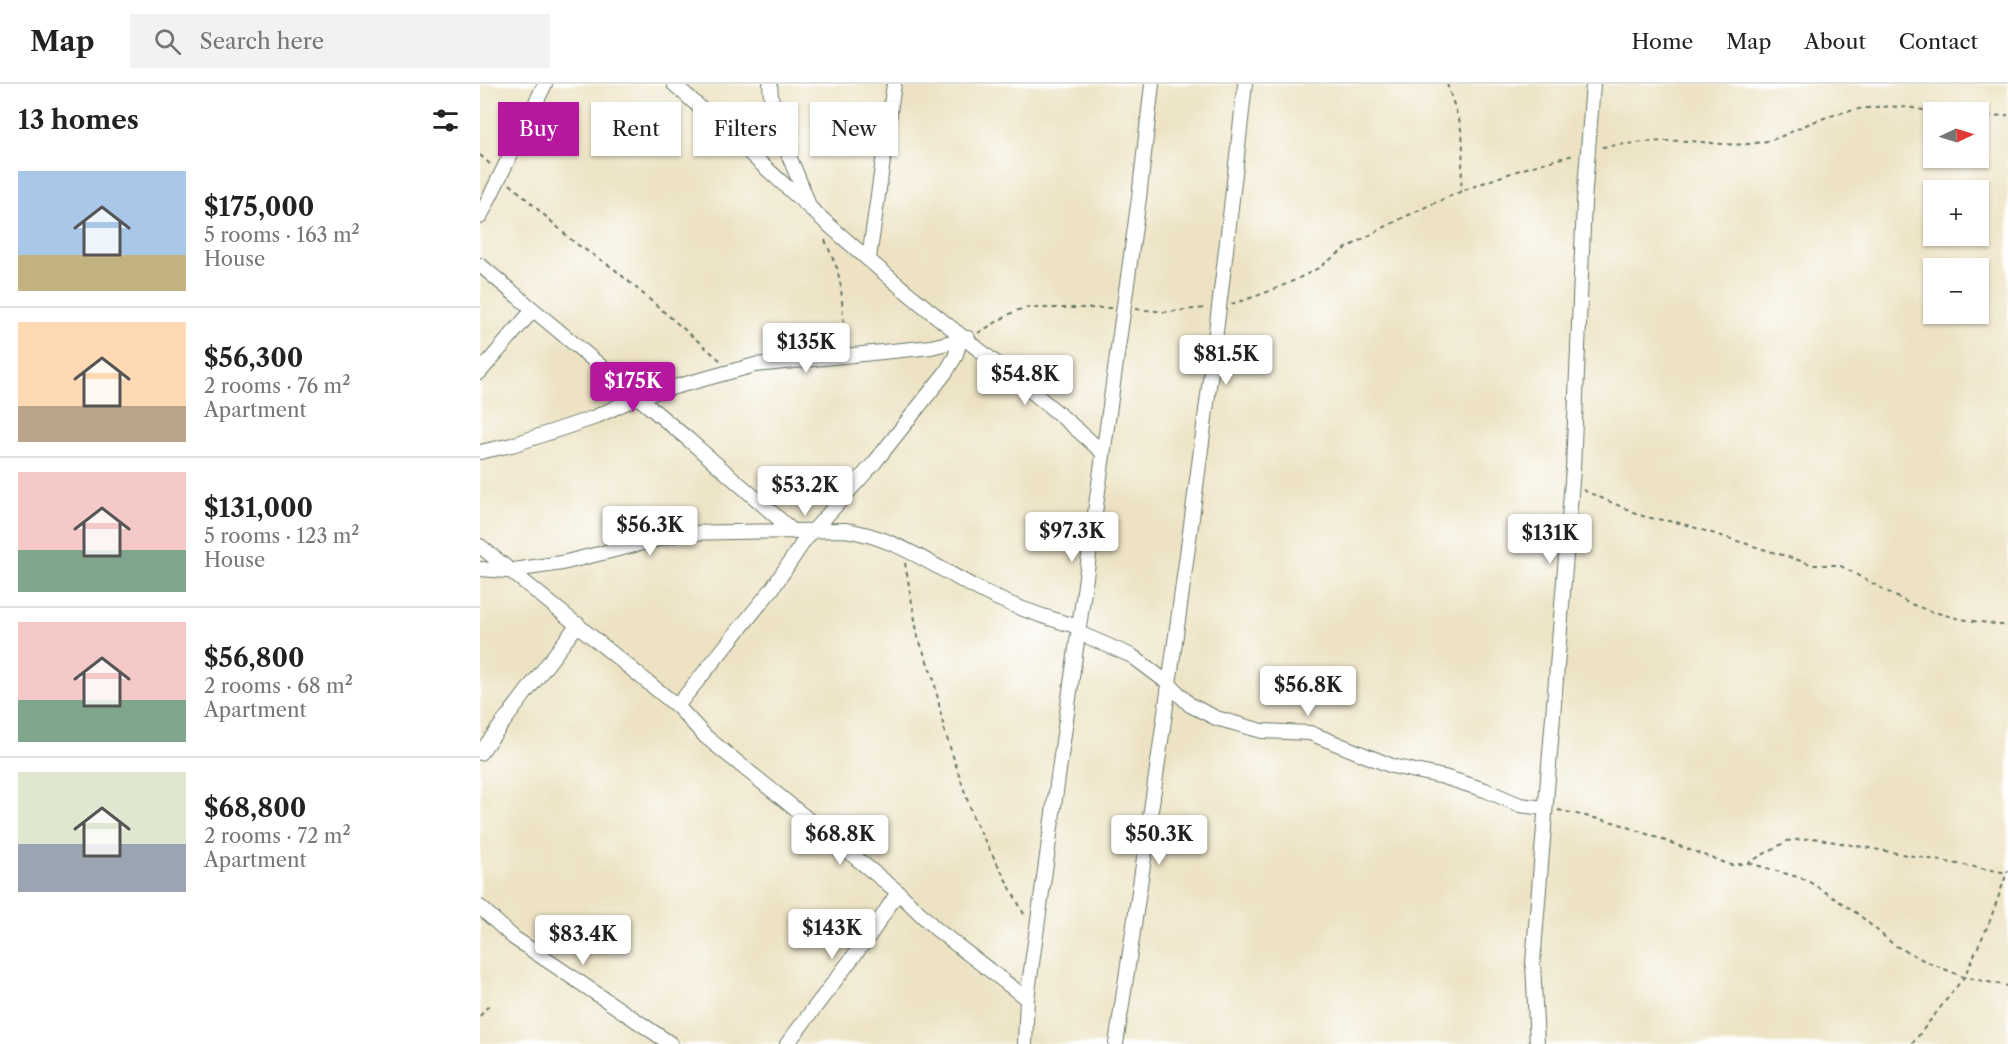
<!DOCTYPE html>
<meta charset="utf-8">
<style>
body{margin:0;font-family:"Libre Caslon Text",serif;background:#f2f2f2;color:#222;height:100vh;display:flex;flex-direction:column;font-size:22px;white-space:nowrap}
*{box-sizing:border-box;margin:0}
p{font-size:20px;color:#767676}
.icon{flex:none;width:33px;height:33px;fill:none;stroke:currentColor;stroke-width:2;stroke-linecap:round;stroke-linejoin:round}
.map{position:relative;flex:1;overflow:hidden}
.details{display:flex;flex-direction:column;background:#fff;width:480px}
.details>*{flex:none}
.top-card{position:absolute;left:18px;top:18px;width:570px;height:54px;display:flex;gap:12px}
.needle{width:39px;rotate:86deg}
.controls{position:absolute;left:1443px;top:18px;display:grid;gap:12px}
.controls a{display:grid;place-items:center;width:66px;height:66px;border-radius:0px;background:#fff;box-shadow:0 2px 4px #0004;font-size:30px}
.price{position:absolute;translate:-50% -51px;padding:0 14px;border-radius:6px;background:#fff;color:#222;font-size:20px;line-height:39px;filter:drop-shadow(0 2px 3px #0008)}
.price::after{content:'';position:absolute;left:50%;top:36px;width:18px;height:14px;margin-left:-9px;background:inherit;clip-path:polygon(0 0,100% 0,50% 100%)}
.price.on{background:#b5179e;color:#fff}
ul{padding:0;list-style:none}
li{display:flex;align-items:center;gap:18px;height:150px;padding:0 18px}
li+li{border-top:2px solid #e0e0e0}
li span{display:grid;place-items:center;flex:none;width:168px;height:120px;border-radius:0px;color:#555}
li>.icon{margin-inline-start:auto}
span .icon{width:72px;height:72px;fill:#fffc;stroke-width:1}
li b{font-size:26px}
h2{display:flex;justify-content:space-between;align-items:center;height:72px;padding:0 18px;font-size:26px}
.pill{padding:0 21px;border-radius:0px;background:#fff;box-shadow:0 2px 4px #0004;font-size:21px;line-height:54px}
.pill.on{background:#b5179e;color:#fff}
header{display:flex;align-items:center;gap:36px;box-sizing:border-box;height:84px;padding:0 30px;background:#fff;border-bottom:2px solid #e0e0e0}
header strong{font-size:28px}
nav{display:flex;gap:33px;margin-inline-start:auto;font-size:21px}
.search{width:420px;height:54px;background:#f2f2f2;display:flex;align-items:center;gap:15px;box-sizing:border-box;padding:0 21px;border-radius:0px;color:#767676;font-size:22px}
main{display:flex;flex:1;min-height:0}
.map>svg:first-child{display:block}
</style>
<header>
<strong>Map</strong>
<div class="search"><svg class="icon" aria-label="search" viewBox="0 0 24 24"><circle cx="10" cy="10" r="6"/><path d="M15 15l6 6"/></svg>Search here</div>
<nav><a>Home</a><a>Map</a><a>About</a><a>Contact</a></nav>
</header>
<main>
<section class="details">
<h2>13 homes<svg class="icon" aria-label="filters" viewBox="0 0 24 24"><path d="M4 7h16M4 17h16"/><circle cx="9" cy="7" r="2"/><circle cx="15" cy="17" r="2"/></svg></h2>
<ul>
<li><span style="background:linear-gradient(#a9c7e8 70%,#c2b280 0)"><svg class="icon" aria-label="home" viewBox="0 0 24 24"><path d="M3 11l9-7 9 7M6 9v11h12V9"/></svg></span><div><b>$175,000</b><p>5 rooms · 163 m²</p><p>House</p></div></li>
<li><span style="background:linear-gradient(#ffd9b3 70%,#b9a48a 0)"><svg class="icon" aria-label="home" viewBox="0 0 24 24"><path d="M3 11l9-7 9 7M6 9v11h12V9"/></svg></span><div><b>$56,300</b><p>2 rooms · 76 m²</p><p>Apartment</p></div></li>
<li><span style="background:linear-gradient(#f6c9c9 65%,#7fa58c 0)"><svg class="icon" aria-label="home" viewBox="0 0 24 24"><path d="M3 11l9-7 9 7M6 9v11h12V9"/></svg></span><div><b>$131,000</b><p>5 rooms · 123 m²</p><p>House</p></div></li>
<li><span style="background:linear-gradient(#f6c9c9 65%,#7fa58c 0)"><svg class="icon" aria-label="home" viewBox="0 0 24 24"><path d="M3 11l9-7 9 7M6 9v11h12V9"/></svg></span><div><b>$56,800</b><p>2 rooms · 68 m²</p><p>Apartment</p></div></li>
<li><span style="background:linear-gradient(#dfe7d0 60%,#9aa5b1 0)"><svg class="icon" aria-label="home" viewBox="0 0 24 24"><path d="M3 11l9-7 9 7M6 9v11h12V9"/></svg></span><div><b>$68,800</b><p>2 rooms · 72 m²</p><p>Apartment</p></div></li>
</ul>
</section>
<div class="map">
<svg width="1528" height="960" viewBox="0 0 1528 960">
<rect width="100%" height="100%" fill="#fff"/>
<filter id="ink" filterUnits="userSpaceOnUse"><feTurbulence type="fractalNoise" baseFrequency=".0167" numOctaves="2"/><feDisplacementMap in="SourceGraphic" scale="12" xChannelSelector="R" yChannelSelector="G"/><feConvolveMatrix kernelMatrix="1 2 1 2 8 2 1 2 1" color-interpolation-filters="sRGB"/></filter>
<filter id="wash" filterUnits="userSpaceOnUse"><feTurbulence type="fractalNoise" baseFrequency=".008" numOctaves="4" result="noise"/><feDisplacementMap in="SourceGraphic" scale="24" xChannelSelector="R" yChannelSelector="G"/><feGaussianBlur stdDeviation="1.35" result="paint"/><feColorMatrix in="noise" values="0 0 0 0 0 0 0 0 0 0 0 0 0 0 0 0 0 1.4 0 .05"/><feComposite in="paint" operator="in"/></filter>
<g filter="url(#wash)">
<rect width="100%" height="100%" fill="#ede3c4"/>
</g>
<g filter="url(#ink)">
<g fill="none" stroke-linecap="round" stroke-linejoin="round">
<defs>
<path id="street" d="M194,0c81,73 160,149 245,218 61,50 125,96 183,150
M290,0c2,46 25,80 39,122
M0,133l65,-133
M389,174l25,-174
M0,181l209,175 105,92
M0,288l52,-61
M0,368l32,-7 81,-27 45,-21 117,-32 176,-18 37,-9
M0,462l197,160 29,31 192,155 38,37 91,70
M0,485l27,2 55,-8 121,-30 162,-3c57,8 103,47 156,70 25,11 52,20 78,27
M599,549l53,23 36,27 22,22 26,13 46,13 48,2 82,33 52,11 41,13 35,15 24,3
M197,622l95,-117 32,-48 71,-79 71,-90 9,-15 5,-16
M0,669l98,-129
M0,823l34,31 157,106
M307,960l85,-112 26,-40
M545,960l2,-45 112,-801 13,-114
M636,960c49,-319 94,-639 129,-960
M1057,960l-4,-81 40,-494 11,-267 9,-118"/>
</defs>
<use href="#street" stroke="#677766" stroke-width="16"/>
<path stroke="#677766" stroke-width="2" stroke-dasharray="4.5 4.5" stroke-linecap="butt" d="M967,0l13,39 3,19 -2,50
M1498,33l30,-2
M1122,63c28,-4 58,-7 87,-6 20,1 39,5 59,3 28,-3 36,-9 60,-20 39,-16 85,-24 126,-11
M0,71l11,10
M30,100l65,59 38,25 108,93
M345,156l12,28 4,19 4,55
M751,220c29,-8 63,-22 89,-37 11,-8 22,-17 34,-23 68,-39 144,-71 220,-89
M656,225l30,3 39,-4
M498,249l37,-22 11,-3h87
M1103,406l62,27 35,6 134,42h25l69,38 22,8 30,8 48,7
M425,479l13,74 16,43 10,49 30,91 51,96
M1078,726l59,13 114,42 17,-2 39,-22 26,-3 195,35
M1269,779l52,15 12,6 45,30 36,31 33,17 37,15 44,9
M0,932l9,-11
M1432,960l52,-67 25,-54 19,-53"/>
<use href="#street" stroke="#fff" stroke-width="14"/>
</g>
</g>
</svg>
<div class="controls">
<a><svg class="needle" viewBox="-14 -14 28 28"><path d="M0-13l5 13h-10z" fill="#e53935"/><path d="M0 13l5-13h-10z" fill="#767676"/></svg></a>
<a>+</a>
<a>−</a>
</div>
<b class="price" style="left:326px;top:290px">$135K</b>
<b class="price" style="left:746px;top:302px">$81.5K</b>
<b class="price" style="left:545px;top:322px">$54.8K</b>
<b class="price on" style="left:153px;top:329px">$175K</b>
<b class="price" style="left:325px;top:433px">$53.2K</b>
<b class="price" style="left:170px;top:473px">$56.3K</b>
<b class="price" style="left:592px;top:479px">$97.3K</b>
<b class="price" style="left:1070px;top:481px">$131K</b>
<b class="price" style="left:828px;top:633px">$56.8K</b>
<b class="price" style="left:360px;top:782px">$68.8K</b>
<b class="price" style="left:679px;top:782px">$50.3K</b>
<b class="price" style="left:352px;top:876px">$143K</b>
<b class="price" style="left:103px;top:882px">$83.4K</b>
<div class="top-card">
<a class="pill on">Buy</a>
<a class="pill">Rent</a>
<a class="pill">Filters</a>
<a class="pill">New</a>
</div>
</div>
</main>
